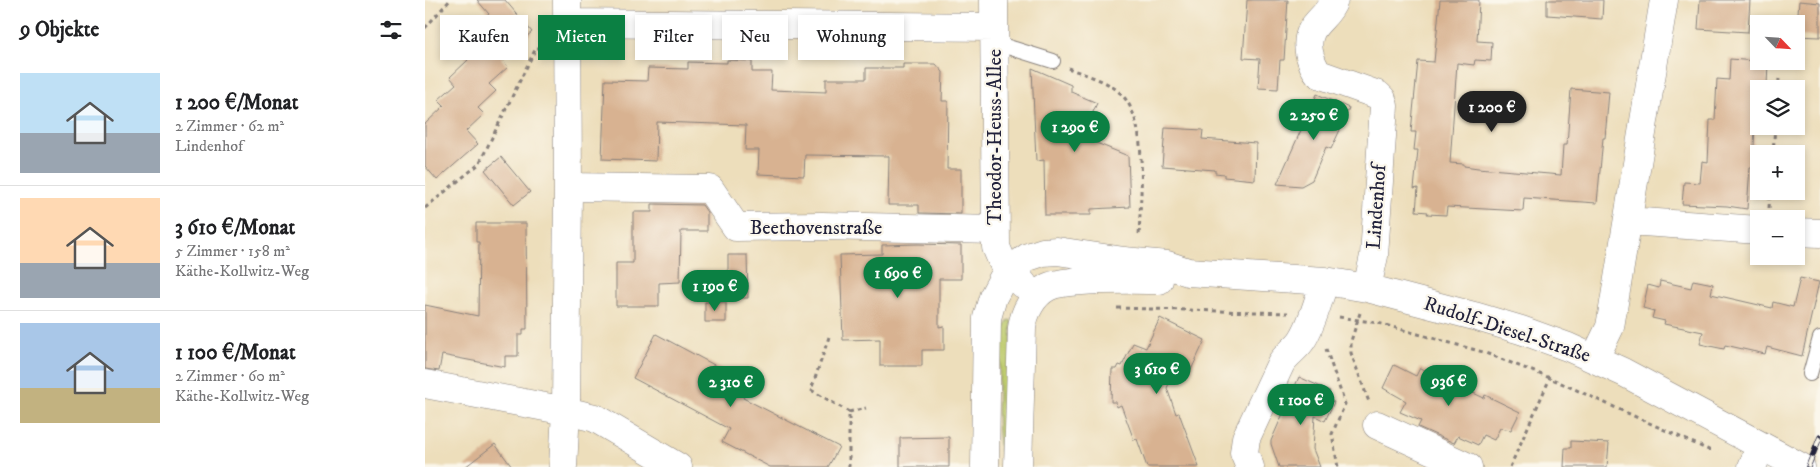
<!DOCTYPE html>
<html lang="de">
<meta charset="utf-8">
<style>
body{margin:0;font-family:"IM FELL DW Pica",serif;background:#f2f2f2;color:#202124;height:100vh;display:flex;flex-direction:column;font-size:19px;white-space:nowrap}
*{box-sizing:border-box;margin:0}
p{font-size:16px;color:#757577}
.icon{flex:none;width:28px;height:28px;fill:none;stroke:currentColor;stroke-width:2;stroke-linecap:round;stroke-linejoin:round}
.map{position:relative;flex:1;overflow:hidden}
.drawer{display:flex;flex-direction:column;background:#fff;width:425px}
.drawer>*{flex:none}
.hud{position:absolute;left:15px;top:15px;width:475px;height:45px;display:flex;gap:10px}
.needle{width:32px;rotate:115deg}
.tools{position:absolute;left:1325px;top:15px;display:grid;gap:10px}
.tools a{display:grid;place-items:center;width:55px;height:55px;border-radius:0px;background:#fff;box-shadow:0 2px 8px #0003;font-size:25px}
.price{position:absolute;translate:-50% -42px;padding:0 11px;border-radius:18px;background:#0b8043;color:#fff;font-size:16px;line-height:32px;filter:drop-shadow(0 1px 2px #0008)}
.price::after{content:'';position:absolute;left:50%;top:30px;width:15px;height:11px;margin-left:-8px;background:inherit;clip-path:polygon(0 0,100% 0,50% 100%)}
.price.current{background:#222;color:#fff}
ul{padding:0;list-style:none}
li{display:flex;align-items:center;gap:15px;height:125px;padding:0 20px}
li+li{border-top:1px solid #e0e0e0}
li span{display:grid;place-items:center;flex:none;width:140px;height:100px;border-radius:0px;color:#555}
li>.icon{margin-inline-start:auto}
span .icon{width:60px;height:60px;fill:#fffc;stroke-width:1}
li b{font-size:21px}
h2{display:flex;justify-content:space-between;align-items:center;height:60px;padding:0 20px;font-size:21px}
.pill{padding:0 18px;border-radius:0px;background:#fff;box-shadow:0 2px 8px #0003;font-size:18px;line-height:45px}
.pill.current{background:#0b8043;color:#fff}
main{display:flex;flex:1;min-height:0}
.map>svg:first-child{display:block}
</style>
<main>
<section class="drawer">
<h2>9 Objekte<svg class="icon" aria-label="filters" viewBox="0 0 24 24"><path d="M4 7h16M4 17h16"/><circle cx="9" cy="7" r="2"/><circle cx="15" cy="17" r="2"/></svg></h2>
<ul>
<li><span style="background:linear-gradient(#bfe0f5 60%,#9aa5b1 0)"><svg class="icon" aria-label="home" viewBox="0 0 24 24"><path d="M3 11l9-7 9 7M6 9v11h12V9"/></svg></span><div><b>1 200 €/Monat</b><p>2 Zimmer · 62 m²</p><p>Lindenhof</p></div></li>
<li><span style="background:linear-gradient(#ffd9b3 65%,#9aa5b1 0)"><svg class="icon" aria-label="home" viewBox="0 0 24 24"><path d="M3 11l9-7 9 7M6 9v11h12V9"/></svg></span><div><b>3 610 €/Monat</b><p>5 Zimmer · 158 m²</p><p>Käthe-Kollwitz-Weg</p></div></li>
<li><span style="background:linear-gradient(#a9c7e8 65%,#c2b280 0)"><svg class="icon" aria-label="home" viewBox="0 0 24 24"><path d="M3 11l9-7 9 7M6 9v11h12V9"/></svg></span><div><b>1 100 €/Monat</b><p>2 Zimmer · 60 m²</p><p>Käthe-Kollwitz-Weg</p></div></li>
</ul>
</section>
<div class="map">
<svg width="1395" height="467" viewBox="0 0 1395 467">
<rect width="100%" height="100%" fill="#fbf7ec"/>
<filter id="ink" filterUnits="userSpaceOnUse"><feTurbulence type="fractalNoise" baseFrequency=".02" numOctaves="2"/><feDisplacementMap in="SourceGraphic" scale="10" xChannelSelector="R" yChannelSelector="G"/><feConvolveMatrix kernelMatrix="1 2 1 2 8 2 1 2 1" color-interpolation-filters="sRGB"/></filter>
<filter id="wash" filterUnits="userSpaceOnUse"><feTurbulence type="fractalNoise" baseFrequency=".0096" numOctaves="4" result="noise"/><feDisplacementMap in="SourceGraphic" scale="20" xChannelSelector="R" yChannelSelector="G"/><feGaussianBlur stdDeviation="1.12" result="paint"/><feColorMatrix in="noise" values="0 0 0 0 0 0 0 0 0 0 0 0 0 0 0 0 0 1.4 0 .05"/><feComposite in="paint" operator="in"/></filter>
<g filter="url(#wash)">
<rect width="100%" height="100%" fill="#eddebb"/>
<path fill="#becb6d" stroke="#707654" d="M584,320l3,1 -5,139 -4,3c-11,-37 -3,-90 -1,-130z"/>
<g id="blocks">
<path fill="#d8b291" d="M52,0h28l27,32 -31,26 7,9 -19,17 7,7 -18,17 6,6 -18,17 12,13 -41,36 -12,-14v-42l19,-18 -6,-6 18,-16 -6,-7 18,-17 -7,-7 20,-18 -7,-8 15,-13z
M822,0h41l-4,60h-4l-2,29 -20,-1 2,-29 -17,-1z
M1015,0h39l-2,41 15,1 -1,19 -16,-1 -1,5 -17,-2 -7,100 14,1v2l14,2 83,7 2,-30h4l4,-56 38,3 -4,46h-2l-6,65 -73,-5 -1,13 -76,-4 -1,8 -19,-1 1,-2 -12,-1 2,-23 -4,1 4,-39h-4l2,-18h-5l7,-71 16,1z
M1122,0h56l-1,19 -55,-4z
M1275,0h50l-2,32 -50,-3z
M1374,1l21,2v34l-24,-1z
M1305,59l38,3 -1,23h-5v4h-3v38l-4,-1 -2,41h-3l-3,42 -20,-3 -45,-2 2,-22 16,1 2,-22 6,1 2,-42h5l2,-41 12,1z
M302,60l25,1v11h20l-1,18 55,2v-13h40v-11h37v-4h33l7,8 -1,29h6l-1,68h14v45l-42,-1v-8h-31l1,-49 -84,-1 -1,21 -46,-2 1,-24h-14l1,-25 -89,-3 -1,39 -54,-2 3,-79 42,1 1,-13 40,1v-7l39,1z
M607,68l39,17v7l26,11 -7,16 4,23 34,14 2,51 -39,2v6h-46l-1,-55 -8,1z
M892,94l32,14 -10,24 -8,17 -5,-2 -14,33 -11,6 -24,-2z
M740,128l38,2 -1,9 54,4 -1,37 -31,-3v-3l-9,-1v-3l-53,-4z
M76,157l29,35 -16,13 -29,-35z
M227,204l50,1 5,7v19h-26l-1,51 -21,1v23h-43v-43h17v-51h19z
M51,223h50l1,106h-4v6h-5v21h-13v11l-63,-12 -3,16 -14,-2v-64l53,11 1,-74h-3z
M493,244l43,1v34h-22v48l5,-1v24h-22v16h-42v-27l-37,1 -3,-85 42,-1v-9z
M303,255h19l1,43h-20z
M1375,278l19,4 -17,74 -35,-9 -2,7 -40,-9 -1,4 -24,-5 3,-12 -39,-8 1,-3 -13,-3 2,-7 -11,-3 5,-23 11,3 1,-7 31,7 2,-8 20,4 -2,10 61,14 1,-6 20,5z
M280,302h21v20h-21z
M735,318l45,22 -14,30 -13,-6 -11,24 9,26 3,-1 20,54h-52l-10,-28 -3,1 -13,-35 -4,2 -1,-5h-5l1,-33h5l2,-4 3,1 11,-23 13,5z
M231,334l94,50 -7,14 96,49 -11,20h-58l-48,-25 7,-13 -96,-51z
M969,365l22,11 4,-8 64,30 1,-3 35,17 -9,18 -11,-2 -6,12 -11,-5 -5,10 -20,-9 -4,7 -36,-16 3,-6 -21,-9 6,-11 -23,-13z
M874,377l31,14 -4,8 8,3 -9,19 -10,-5 -2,33 7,18h-41l-8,-23v-3z
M524,437v30h-49v-29z
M1146,441l38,2 -2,24h-43l1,-19h6z
M70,444l17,23h-47z"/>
</g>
</g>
<g filter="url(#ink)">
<use href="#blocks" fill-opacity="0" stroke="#88807b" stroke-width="1"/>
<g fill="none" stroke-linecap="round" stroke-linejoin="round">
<defs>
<path id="service" d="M569,46l14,1 45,14
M1385,374l10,-36"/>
<path id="minor" d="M569,0l2,247 6,14 21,23
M909,0c-7,21 -30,23 -25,52 2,9 4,15 10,22l59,21 4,4 2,7 -10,150 -7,32
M143,23l426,4
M143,187l142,2 26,38 86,-1 173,4
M1203,221l131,9
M1371,232l24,1
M1170,358l15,-31 54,-327
M0,384l141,27 29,7 83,49
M952,425l91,42
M138,467l3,-56 2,-224 -1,-187
M560,467l2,-149 6,-21 9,-17 8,-10 18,-13 15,-5 14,-1 67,10 43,4 21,7 137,9 42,7 107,28 47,14 47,17 55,25 178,95
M593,467l4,-139c2,-16 11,-33 26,-41 18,-9 88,-7 111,-7
M825,467l-6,-14 2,-15 35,-75c6,-9 15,-14 21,-23 11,-17 16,-40 23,-59
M1327,467l9,-21"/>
</defs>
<use href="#service" stroke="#88807b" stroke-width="16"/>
<use href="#minor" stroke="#88807b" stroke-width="29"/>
<path stroke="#88807b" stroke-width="3" stroke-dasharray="4 4" stroke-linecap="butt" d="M0,28l25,-28
M643,68c17,7 39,12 52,25 30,27 20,106 19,144
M1353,89l1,-10
M1348,154l2,-28
M0,208l54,-44 57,-116h6
M1344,208l1,-17
M692,308l171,5
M935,313l-9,28v12l18,49
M914,317l39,6 105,29 67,26 161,73
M404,337l-18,53 38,22v55
M901,349l19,55 -13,30 6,33
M424,412l17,-4
M1085,467l40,-89"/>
<use href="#service" stroke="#fff" stroke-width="14"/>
<use href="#minor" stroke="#fff" stroke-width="28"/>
<defs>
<path id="rail" d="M1383,467l12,-30"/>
</defs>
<use href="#rail" stroke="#22223b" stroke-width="5.5"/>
<use href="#rail" stroke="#fbf7ec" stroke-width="4" stroke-dasharray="11" stroke-linecap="butt"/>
</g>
</g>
<g text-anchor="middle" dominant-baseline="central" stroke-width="4.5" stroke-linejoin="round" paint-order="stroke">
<g font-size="20" fill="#22223b" stroke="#fbf7ec">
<text transform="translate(570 137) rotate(-90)">Theodor-Heuss-Allee</text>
<text transform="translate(952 207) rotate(-86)">Lindenhof</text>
<text x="391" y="228">Beethovenstraße</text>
<text transform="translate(1082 330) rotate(18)">Rudolf-Diesel-Straße</text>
</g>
</g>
</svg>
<div class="tools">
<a><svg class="needle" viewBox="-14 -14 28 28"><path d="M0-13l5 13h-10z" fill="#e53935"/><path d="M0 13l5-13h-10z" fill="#757577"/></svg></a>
<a><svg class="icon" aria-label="layers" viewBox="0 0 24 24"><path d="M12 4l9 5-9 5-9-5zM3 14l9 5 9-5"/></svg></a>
<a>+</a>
<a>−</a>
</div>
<b class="price current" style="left:1067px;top:133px">1 200 €</b>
<b class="price" style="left:889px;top:141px">2 250 €</b>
<b class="price" style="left:650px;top:153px">1 290 €</b>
<b class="price" style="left:473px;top:299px">1 690 €</b>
<b class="price" style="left:290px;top:312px">1 190 €</b>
<b class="price" style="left:732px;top:395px">3 610 €</b>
<b class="price" style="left:1024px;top:407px">936 €</b>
<b class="price" style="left:306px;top:408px">2 310 €</b>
<b class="price" style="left:876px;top:426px">1 100 €</b>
<div class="hud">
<a class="pill">Kaufen</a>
<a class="pill current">Mieten</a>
<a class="pill">Filter</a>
<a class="pill">Neu</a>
<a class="pill">Wohnung</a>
</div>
</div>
</main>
